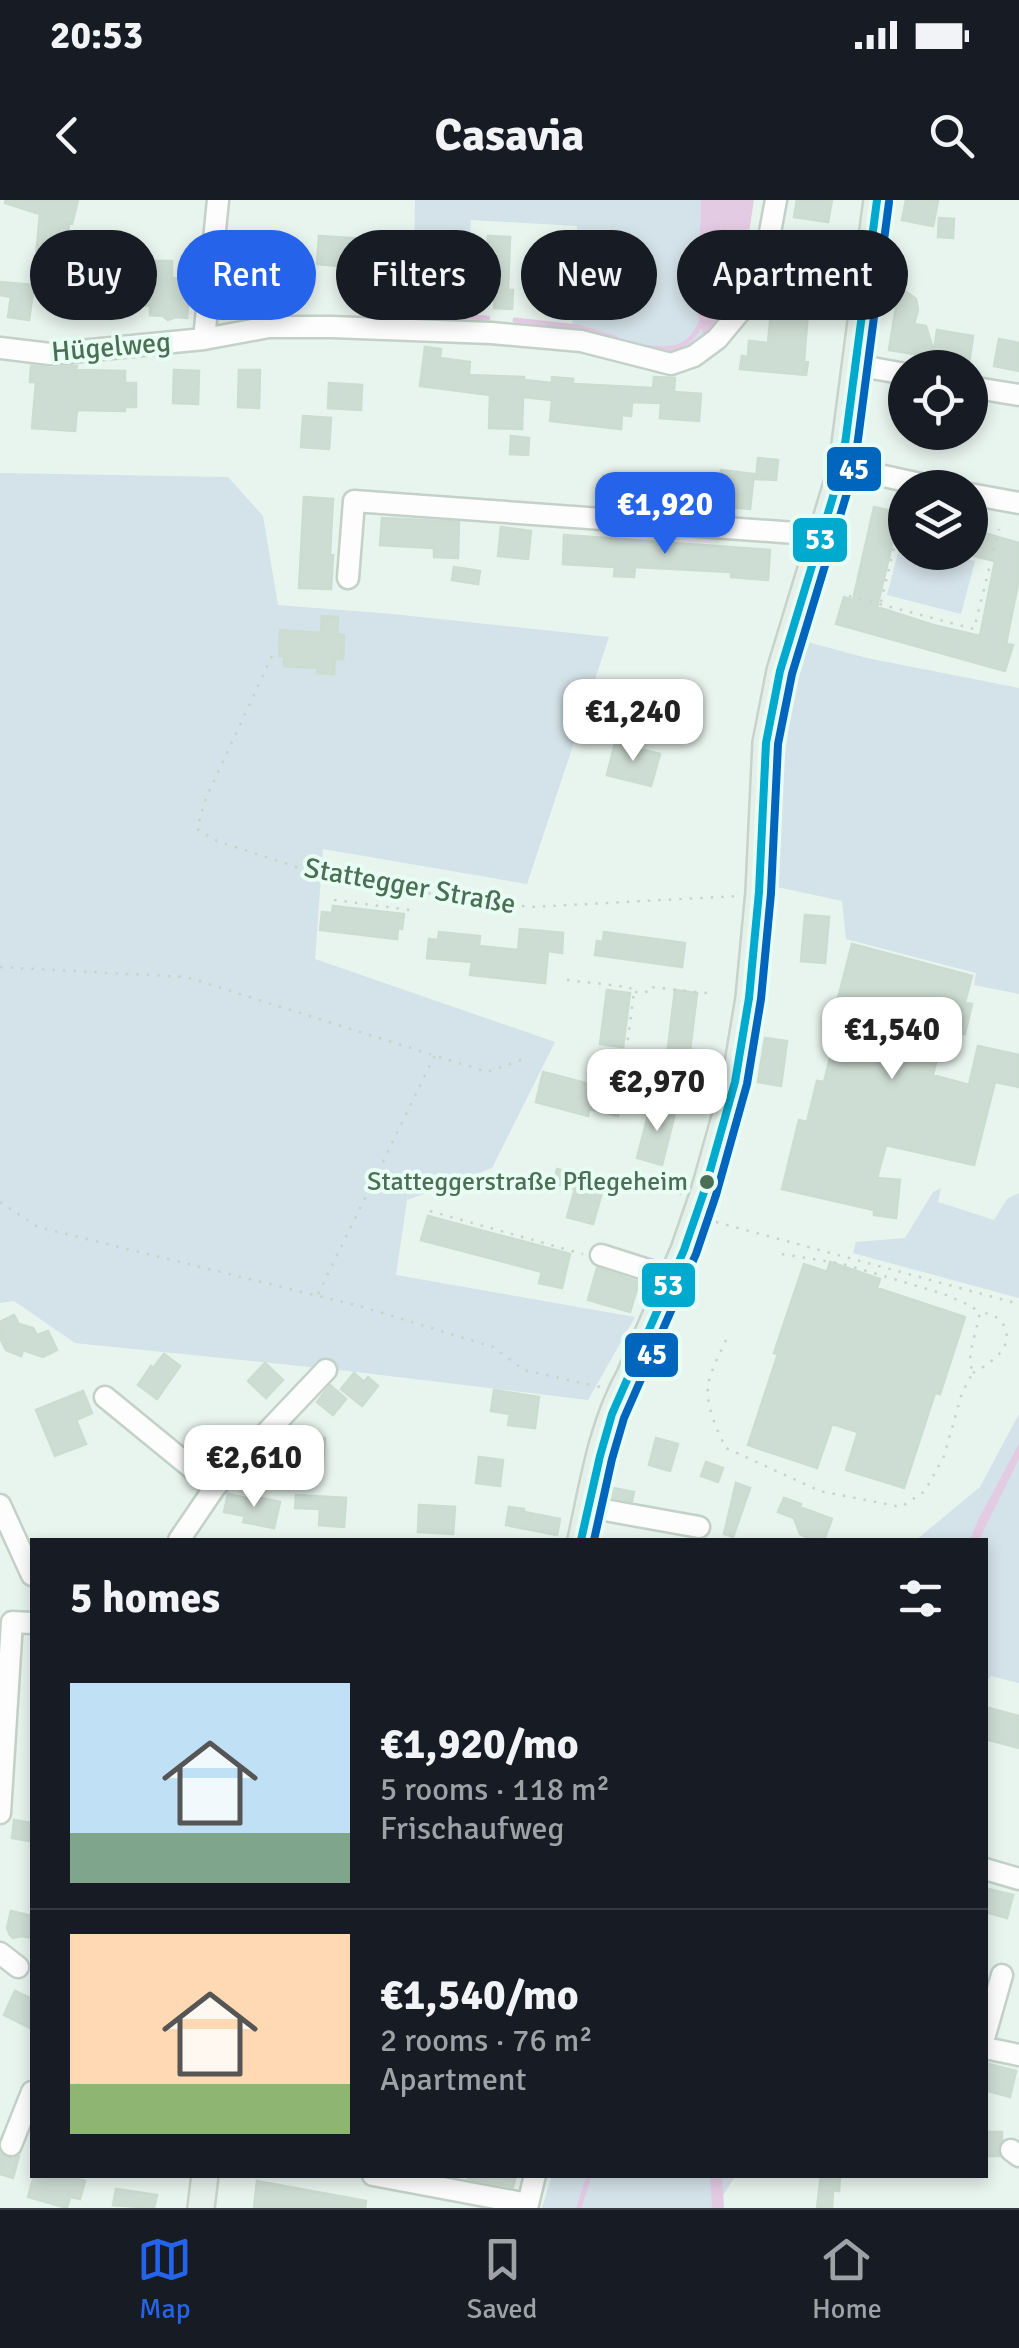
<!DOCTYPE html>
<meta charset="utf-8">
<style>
body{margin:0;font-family:Signika,sans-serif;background:#242831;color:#f1f3f6;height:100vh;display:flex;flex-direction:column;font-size:38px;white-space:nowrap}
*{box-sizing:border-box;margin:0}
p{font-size:32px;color:#9ea1a6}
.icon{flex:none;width:55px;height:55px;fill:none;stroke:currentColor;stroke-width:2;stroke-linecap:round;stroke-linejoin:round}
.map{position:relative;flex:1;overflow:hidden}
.drawer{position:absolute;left:30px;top:1338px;width:958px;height:640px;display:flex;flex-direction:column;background:#171b24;border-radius:0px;box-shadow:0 5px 15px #0003}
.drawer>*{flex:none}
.top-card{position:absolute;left:30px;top:30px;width:960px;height:90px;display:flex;gap:20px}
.controls{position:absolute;left:888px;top:150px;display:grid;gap:20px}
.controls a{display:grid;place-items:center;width:100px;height:100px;border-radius:50%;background:#171b24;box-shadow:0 5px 15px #0003;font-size:50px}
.price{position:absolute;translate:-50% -85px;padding:0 22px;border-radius:20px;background:#fff;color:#222;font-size:32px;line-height:65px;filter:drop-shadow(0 2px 5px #0008)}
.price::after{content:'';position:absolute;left:50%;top:60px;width:30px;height:22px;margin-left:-15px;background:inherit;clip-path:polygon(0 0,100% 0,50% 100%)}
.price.current{background:#2563eb;color:#fff}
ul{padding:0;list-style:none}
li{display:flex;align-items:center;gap:30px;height:250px;padding:0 40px}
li+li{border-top:2px solid #363941}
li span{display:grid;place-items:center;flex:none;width:280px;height:200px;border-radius:0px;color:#555}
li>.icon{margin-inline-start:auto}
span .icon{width:120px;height:120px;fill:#fffc;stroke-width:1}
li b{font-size:42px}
h2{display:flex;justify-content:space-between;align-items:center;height:120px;padding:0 40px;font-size:42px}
.chip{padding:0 35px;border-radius:45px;background:#171b24;box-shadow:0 5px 15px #0003;font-size:35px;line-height:90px}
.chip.current{background:#2563eb;color:#fff}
.status{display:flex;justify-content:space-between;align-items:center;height:70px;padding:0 50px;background:#171b24;direction:ltr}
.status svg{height:28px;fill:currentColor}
header{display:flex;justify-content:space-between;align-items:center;height:130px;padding:0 40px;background:#171b24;font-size:45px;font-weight:700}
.menu{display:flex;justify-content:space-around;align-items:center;height:140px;border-top:2px solid #363941;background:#171b24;font-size:28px;color:#9ea1a6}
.menu a{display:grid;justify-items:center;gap:5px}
.menu .current{color:#2563eb}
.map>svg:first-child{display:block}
</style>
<div class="status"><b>20:53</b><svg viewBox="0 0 49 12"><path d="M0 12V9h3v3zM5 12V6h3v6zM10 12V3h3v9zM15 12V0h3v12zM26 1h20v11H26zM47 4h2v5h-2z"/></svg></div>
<header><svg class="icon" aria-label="back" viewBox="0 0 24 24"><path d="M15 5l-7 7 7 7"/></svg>Casavia<svg class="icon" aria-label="search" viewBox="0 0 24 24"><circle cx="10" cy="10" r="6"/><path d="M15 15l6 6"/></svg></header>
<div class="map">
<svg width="1019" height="2008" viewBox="0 0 1019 2008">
<rect width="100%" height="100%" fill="#e8f4ee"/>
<path fill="#d4e2e9" d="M415,0h286l-4,115 7,24 -44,20 -88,-26 5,-107 -106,-6 -8,91 -50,2z
M0,273l228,4 35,39 15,89 114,9 217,23 -82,247 -204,-35 -8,110 240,83 -63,126 -85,32 -11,75 239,42 -47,83 -240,-29 -273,-28 -61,-42 -14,2z
M900,345l5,1v6l30,1 40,8 -14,53 -74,-19z
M800,440l67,18 152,30v306l-45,-9 2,-12 -130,-34 -4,-38 -74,-16z
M941,988l-3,14 56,18 13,-21 12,-6v105l-166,-45 3,-11 49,-4 28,-46z
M1019,1214v269l-28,-7 -6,7v-143h-69l64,-53z
M552,1975h184l-21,33h-173z"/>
<path fill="#e3cbe4" d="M701,0h53l-12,78 -38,61 -7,-24z
M1019,1244v15l-40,81h-9l9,-22z
M710,1975h12l2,33h-12z"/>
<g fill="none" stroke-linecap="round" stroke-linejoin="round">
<path stroke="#e3cbe4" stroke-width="5" d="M430,115l58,3
M515,120l62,7 38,11
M642,147c28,4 46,4 59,-24
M579,2008l10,-33"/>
</g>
<path fill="#ceddd3" stroke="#cbdcd1" stroke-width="2.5" d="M6,0h72l-6,24 -3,-1 -4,36 -5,-1 -1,9 -18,-2v-8l-5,-1 4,-42 -35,-11z
M797,0h35l-4,22 -34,-5z
M906,0l32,1 -5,25 -31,-6z
M939,18l15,1 -1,19 -15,-1z
M257,32l17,2 -1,6h3l-1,30 -24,-1 1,-35h4z
M319,36l46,3 -2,29 -46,-4z
M488,36l22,1 -2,53h5l-1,19 -18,-1 1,-25 -15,-1 1,-28 6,1z
M782,44l12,1 -2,35 27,2 -2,19 -8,-1 -5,61 4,1 -2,13 -66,-6 2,-13 6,1 1,-16 19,2 6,-64h4z
M147,61h25v17l18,2 -3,38 -12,-1 -7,3 -5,-4 -13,-1v-9l-21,-2 1,-6 -40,-4 3,-25 13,1v-2l41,4z
M0,82l34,3 -5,35 -21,-3 3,-20 -11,-2z
M895,90l10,1 11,8 2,11 -4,14 12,2 8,26 3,-22 36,6 -4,27 -80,-13 7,-44 -4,-1z
M999,139l20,4v28l-25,-5z
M425,147l16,2 -1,9 30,4 -1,13 55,2v3l28,3v-6l21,2v5l80,4 1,-11 21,1 -1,14 27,2 -2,27 -39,-3 1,-15 -29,-1 -1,14 -9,-1 -1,14 -71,-8 2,-21 -29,-3 -1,32 -33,-1 1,-33 -70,-9z
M31,166l20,2 20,-2h6l-1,4 49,1v12h11v24h-11v4l-48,-1 -2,21 -43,-3 4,-46h-6z
M174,170l25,1 -1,33 -25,-1z
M239,170h21l-1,38 -21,-1z
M329,183l33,2 -1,25 -33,-2z
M303,216l28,2 -2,31 -28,-2z
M511,236l18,2 -1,17 -18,-1z
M758,258l20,2 -2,20 -20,-1z
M721,270l33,4 -4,35 -32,-3z
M304,297l29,2 -3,55 3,1 -2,34 -32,-1z
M874,307l31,7v26l-11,-3 -17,70 56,18 47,11 15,-75 -25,-6v-26l49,14v36l-13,65 7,1 -8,26 -169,-47 8,-27 9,3z
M382,318l77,4 -1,36 -24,-1v-9l-54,-3z
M501,327l30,4 -3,28 -30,-3z
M564,335l206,15 -2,30 -37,-3v-5l-96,-5 -1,10 -20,-1 1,-9 -52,-3z
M454,367l26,4 -2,13 -26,-4z
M322,416l16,1 -1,17 7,1 -1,24h-8l-1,15 -17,-1 1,-5 -34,-2v-10h-5l1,-26 41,3z
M604,513l24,5 -5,22 -24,-6z
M615,543l45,11 -9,32 -44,-11z
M333,706l71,8 -2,15 -4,-1 -1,11 -77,-9 2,-18 10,1z
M805,715l24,2 -4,46 -24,-2z
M520,729l43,4 -1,20 -14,-2 -3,32 -75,-8 2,-13 -45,-4 2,-19 9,1 1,-8 41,4 -1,10 39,4z
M604,732l81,11 -3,24 -87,-12 2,-14 6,1z
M852,744l120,32 -7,26 7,2 -7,30 -21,-5 -11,46 36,10 9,-39 41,9v32l-24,-5 -21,83 -88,-20 -9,33 23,2 -4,38 -22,-3v-5l-92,-21 17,-69 8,2 10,-41 7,1 10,-40 -7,-1z
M607,790l23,3 -7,54 -23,-3z
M675,790l22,3 -8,66 -22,-3z
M765,838l22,3 -6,45 -23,-4z
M543,872l81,21 -6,23 -29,-7 -1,7 -52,-14z
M651,904l25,6 -14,55 -25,-7z
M557,969l48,13 -12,42 -26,-7 8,-28 -21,-6z
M428,1016l142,38 -8,34 -23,-5 3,-11 -121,-32z
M830,1062l50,17 -3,9 88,29 -25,77 -5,-1 -31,95 -58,-18 12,-38 -26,-8 -15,44 -69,-23 30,-91 -4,-1 30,-89 23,8z
M597,1068l42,14 -9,30 -42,-12z
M14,1115l5,9 14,4 4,7 11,-4 9,19 -14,7 -20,-7 -2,6 -15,-6 -6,-12v-16z
M164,1154l16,12 -23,33 -19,-14 13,-19 2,2z
M265,1163l18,17 -17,18 -18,-17z
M354,1173l10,9 4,-5 10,9 -16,20 -21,-17z
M330,1185l16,14 -13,16 -16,-13z
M494,1190l45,7 -4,31 -27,-3 2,-11 -19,-3z
M83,1191l9,22 -16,7 10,24 -31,12 -19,-46z
M282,1236l43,2 -2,31 -45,-4 2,-27z
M656,1238l22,6 -8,27 -21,-6z
M479,1257l24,3 -3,26 -24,-3z
M706,1262l17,6 -5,14 -17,-6z
M736,1283l14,5 -17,49 -9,-3z
M613,1288l21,4 -2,9 -21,-4z
M228,1294l19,4 1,-3 32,7 -6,26 -31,-6 2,-6 -21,-4z
M296,1295l50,3 -2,29 -25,-2 1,-16 -25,-1z
M784,1298l17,6 -1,3 32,12 -8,21h-19l1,-3 -6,-3 -6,-16 -16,-6z
M419,1305l36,2 -2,27 -35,-2z
M509,1307l15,2v3l36,7 -3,16 -51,-10z
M985,1507l34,9v32l-34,-9z
M14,1620l18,3 -2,18 -18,-3z
M988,1689l25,6 -6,23 -22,-6z
M11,1711l21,5v22l-10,-2 -9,2 -3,-3 -3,-7z
M15,1791l17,8v30l-28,-14z
M985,1863l31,8 -6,26 -25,-7z
M985,1932h17v8l-5,9 2,7h-14z
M0,1953l7,5 12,-2 -6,22 -13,-4z
M34,1975h27l24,6 -5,18 -10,-2 -3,11 -39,-11z
M468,1975h48l-3,12 -45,-8z
M821,1975h19l-1,16 -6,-1 -1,18h-15z
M257,1981l109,20 -1,7h-111z
M116,1989l41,6 -3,13 -41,-3z"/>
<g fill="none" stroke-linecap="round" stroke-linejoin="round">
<defs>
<path id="minor" d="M204,139l14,-139
M0,148l50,6 154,-15 65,-12h63l159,6 90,8 90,23 23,-8 23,-17 25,-30 21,-39 13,-70
M856,165l49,9
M970,187l49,8
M842,267l97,21
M970,294l49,9
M348,378l6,-77 469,34
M601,1055l72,23
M105,1197l110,90 -36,53
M215,1287l111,-117
M0,1305l32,70
M588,1307l111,20
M0,1613l12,-191 20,1
M985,1669l34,10
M0,1753l18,14
M985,1835l17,-60
M985,1848l34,7
M11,1945l21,-53
M1011,1950l8,6
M373,1975l155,29 7,-29"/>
<path id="major" d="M581,1340c12,-55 21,-115 49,-165l54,-125 20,-58 31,-110 14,-84 10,-106 7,-149 14,-72 62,-204 35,-267
M201,2008l4,-33"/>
</defs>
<use href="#minor" stroke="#c3d1c9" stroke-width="25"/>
<use href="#major" stroke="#c5d3ca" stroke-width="30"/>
<path stroke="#c7d3cc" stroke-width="2.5" stroke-dasharray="2.5 8" stroke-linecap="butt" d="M849,396l125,33 25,-100
M881,402l23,-96
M272,456l-66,142 -9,31 20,12 104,34 148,25 62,7 207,-11
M334,700l76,10
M0,767l186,10 301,95 37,-13
M567,780l62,7 5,5 -7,54
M635,792l9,1 6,-3v-3l57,6
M669,980l-1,8 13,6
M0,1002l38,25 325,80 130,40 31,23 77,17
M430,1011l153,43
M716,1022l303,82
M318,1094l117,-239
M726,1140c-6,14 -16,31 -18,46 -2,20 9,45 18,62l94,43 81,16 24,-16 19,-35 18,-63 10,-19 -2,-20 10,-41 -9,-7 -27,-12 -101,-30 -61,-10
M973,1173c9,-5 20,-12 27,-20 15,-17 3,-40 -18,-40"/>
<use href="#minor" stroke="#fcfdfc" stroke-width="20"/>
<use href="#major" stroke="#e5f0eb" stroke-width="25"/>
<defs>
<path id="bus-1" d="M581,1340l19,-84 12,-42 72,-164 20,-58 31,-110 14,-84 10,-106 7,-149 14,-72 62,-204 35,-267"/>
<path id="bus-2" d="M594,1340l18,-81 12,-41 72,-164 20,-59 31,-111 14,-85 10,-106 7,-149 14,-70 62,-204 35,-268"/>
</defs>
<use href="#bus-1" stroke="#e8fdf3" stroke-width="15"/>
<use href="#bus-2" stroke="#e8fdf3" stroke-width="15"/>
<use href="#bus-1" stroke="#00a9ce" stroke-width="8"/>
<use href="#bus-2" stroke="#0065bd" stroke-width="8"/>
</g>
<circle fill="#4b6f55" stroke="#e8fdf3" stroke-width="4" cx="707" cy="982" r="9"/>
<g text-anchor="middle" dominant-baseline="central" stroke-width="8" stroke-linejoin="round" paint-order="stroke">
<g font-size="26" fill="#4b6f55" stroke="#e8fdf3" text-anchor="end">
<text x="688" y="982">Statteggerstraße Pflegeheim</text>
</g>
<g font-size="28" fill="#4b6f55" stroke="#e8fdf3">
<text transform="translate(111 147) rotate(-5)">Hügelweg</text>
<text transform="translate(410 686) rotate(10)">Stattegger Straße</text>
</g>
</g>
<g stroke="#e8fdf3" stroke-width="4">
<rect x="825" y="245" width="58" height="48" rx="10" fill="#0065bd"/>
<rect x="791" y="316" width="58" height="48" rx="10" fill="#00a9ce"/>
<rect x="640" y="1061" width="57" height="48" rx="10" fill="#00a9ce"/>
<rect x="623" y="1131" width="57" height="48" rx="10" fill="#0065bd"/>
</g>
<g font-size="28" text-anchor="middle" font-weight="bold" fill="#fff">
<text x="854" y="279">45</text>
<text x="820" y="349">53</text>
<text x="668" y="1095">53</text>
<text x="652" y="1164">45</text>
</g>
</svg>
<div class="controls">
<a><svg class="icon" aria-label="locate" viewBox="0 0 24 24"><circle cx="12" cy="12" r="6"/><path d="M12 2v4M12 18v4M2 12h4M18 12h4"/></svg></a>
<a><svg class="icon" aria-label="layers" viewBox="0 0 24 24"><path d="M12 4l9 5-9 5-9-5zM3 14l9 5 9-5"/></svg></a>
</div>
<b class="price current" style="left:665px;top:357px">€1,920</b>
<b class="price" style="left:633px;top:564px">€1,240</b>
<b class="price" style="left:892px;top:882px">€1,540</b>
<b class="price" style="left:657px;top:934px">€2,970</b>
<b class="price" style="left:254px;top:1310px">€2,610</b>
<div class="top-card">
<a class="chip">Buy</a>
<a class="chip current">Rent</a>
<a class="chip">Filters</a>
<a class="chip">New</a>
<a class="chip">Apartment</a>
</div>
<section class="drawer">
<h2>5 homes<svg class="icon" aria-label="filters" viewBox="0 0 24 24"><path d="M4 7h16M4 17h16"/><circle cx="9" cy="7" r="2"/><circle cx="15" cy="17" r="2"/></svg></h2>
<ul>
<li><span style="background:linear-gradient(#bfe0f5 75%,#7fa58c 0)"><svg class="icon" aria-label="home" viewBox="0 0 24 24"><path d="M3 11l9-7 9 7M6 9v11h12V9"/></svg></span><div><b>€1,920/mo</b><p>5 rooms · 118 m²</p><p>Frischaufweg</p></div></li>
<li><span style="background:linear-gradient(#ffd9b3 75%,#8fb573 0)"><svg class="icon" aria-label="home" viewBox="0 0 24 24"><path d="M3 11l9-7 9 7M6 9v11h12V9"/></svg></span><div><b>€1,540/mo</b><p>2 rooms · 76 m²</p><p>Apartment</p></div></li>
</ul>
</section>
</div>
<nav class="menu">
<a class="current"><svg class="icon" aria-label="map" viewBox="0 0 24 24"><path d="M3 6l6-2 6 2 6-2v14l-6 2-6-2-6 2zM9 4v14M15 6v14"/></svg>Map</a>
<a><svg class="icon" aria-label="saved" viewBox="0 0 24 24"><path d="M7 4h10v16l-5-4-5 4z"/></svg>Saved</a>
<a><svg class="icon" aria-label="home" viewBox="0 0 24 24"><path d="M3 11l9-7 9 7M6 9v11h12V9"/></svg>Home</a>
</nav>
